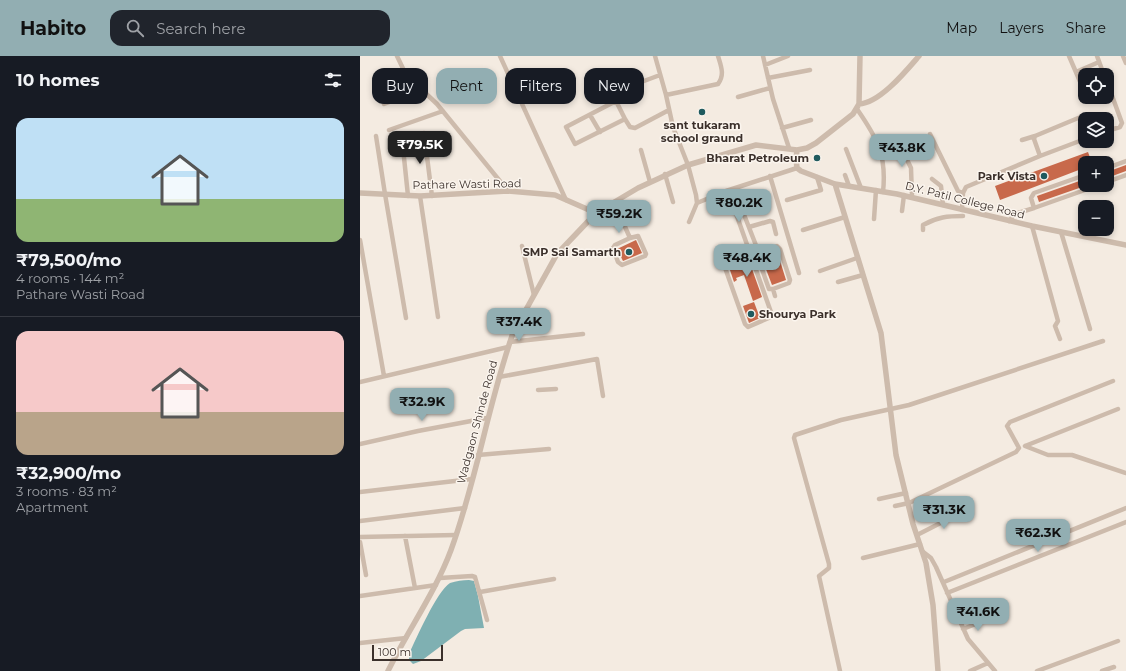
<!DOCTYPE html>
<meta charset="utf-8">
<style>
body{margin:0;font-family:Montserrat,sans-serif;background:#20242c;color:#f1f3f6;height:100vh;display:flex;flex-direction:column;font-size:15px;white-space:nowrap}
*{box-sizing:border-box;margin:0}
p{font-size:13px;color:#9ea1a6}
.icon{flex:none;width:22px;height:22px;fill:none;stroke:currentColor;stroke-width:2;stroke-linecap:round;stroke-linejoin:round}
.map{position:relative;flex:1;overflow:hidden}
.side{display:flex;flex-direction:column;background:#171b24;width:360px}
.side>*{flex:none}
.top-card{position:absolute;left:12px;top:12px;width:380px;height:36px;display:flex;gap:8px}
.tools{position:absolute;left:718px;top:12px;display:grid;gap:8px}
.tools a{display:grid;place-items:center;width:36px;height:36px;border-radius:8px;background:#171b24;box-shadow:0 2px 6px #0003;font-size:20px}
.scale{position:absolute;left:12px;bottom:10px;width:71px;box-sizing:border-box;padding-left:4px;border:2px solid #3b302b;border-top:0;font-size:11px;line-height:14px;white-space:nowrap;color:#3b302b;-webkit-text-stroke:3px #fbf5ee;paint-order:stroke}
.price{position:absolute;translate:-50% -34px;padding:0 9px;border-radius:8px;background:#92aeb2;color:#111;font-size:13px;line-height:26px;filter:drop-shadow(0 1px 2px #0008)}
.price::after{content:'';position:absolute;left:50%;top:24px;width:12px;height:9px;margin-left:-6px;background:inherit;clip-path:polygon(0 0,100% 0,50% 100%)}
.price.current{background:#222;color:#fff}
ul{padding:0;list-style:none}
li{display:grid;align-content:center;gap:8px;height:212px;padding:0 16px}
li+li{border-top:1px solid #363941}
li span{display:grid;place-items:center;height:124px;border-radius:12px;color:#555}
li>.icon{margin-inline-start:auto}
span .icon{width:72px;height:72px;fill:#fffc;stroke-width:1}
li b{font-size:17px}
h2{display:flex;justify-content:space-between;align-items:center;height:48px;padding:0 16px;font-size:17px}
.chip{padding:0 14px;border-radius:12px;background:#171b24;box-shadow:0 2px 6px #0003;font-size:14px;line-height:36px}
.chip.current{background:#92aeb2;color:#111}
header{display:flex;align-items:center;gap:24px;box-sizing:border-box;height:56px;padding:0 20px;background:#92aeb2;color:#111}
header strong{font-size:19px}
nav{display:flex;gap:22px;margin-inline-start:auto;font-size:14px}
.search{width:280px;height:36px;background:#20242c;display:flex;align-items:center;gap:10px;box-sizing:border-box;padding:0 14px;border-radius:12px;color:#9ea1a6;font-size:15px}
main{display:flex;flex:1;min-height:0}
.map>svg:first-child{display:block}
</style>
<header>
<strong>Habito</strong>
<div class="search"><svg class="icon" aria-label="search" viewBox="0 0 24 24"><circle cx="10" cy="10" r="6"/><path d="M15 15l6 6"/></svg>Search here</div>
<nav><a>Map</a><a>Layers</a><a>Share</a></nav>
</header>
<main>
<section class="side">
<h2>10 homes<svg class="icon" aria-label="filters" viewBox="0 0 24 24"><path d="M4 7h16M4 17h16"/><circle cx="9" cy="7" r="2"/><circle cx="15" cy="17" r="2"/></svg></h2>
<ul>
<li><span style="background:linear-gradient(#bfe0f5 65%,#8fb573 0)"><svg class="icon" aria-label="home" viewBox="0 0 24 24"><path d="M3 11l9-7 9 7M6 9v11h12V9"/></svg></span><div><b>₹79,500/mo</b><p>4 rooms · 144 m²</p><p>Pathare Wasti Road</p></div></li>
<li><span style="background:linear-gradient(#f6c9c9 65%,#b9a48a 0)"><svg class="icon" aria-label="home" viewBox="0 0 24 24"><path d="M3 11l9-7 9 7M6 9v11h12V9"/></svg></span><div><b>₹32,900/mo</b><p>3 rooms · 83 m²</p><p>Apartment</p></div></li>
</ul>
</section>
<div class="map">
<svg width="766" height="615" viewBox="0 0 766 615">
<rect width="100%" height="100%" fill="#f4ebe1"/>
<path fill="#7fb0b2" d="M109,524l5,1 4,15 6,32 -19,1 -4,2 -40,30 -8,3 -4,-4v-6c7,-15 28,-63 41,-71 6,-2 13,-3 19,-3z"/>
<path fill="#c8694b" d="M728,96l4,11h-7l-1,5 -84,32 -5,-14z
M766,109v6l-19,7v-6z
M725,123v7l-46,16 -2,-6z
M276,184l6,13 -19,8 -6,-12z
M415,195h2l9,29 -14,5 -11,-29z
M388,202l1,4 -2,1 2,6h3l10,28 -9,4 -9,-26 -8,3 1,2 -3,2 -5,-15 16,-5 -1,-3z
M394,246l6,16 -11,5 -6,-17z"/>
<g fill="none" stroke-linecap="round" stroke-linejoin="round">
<path stroke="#cdbbac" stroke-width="4.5" d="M37,0l12,25 9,5 19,18 71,87
M140,0l66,144
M295,0l11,39 7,32 15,38 8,30 1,8 -8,19
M403,0l10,43 16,49
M709,0l16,37
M737,0l7,19
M763,0l3,7
M405,9l23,-9
M716,16l23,-10
M408,22l42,-8
M747,26l15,41 -2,4 -13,4
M276,28l24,-9
M306,39l52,-11c7,-9 3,-18 0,-28
M378,41l32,-9
M24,48l39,-14
M497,53c20,29 30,46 26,83
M230,59l10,17
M265,63l-9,-18 -50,26 9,17 50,-25 5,8 5,1 34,-18
M422,72l29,-8
M29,74l54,-19
M64,77l8,63
M570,78l28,57 5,2
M16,80l9,58 21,124
M662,84l13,-4
M43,92l5,48
M486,93l15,39
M281,94l9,32
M520,95l17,-12 14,29 1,29
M680,100l-6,-17 1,-3 48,-20
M747,112l19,-7
M305,118l8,28
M485,119l4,11
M410,120l29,97
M572,123l9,7 2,19
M747,126l19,-7
M374,133l25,64
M368,135l44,124 -1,2 -23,10 -3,-3 -22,-62 2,-2 24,-9
M60,140l18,121
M427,144l34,-10 -4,-13
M254,146l16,36 8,-2 8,18 -1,2 -23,9 -4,-3 -5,-14 2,-3 15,-7
M337,147l29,-12 71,-23
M674,152l65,-23
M602,154l1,-17 3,-6 74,-31 45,-17
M542,155l2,-16
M514,163l2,-29
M649,165l6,-7 19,-6 -3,-10 3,-5 51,-18
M672,170l26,95 -3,5 5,13
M389,171l21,-6 3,1 3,12
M443,174l42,-13
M563,174v-5c14,-8 25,-9 40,-9
M701,176l29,97
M0,184l24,136
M162,190l12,49
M460,215l37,-13
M478,226l25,-7
M413,233h-4l-12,-34 2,-2 18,-7 3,3 10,31 -1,3 -16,6 2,7
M150,286l73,-8
M139,321l98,-18 6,37
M0,326l148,-35
M178,334l18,-1
M0,388l58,-13 69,-13
M665,390l23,9h24l54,18
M665,390l93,-37
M118,399l71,-6
M0,436l112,-13
M519,443l27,-6
M535,450l14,-3 107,-51 3,-4 -12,-22 3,-4 103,-41
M0,465l105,-13
M557,479l47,-24
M45,480l10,52
M0,481l96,-2
M0,486l6,33
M562,495l9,7 5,9 32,72 27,32
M503,502l57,-14
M80,522l32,-2 3,1 12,43
M584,526l182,-74
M120,536l74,-13
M587,537l179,-71
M0,540l76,-11
M597,558l34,-11
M603,573l25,-10
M0,587l46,-5
M480,615l-21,-95 10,-8v-4l-35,-126 1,-3 46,-15 68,-15 194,-64
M610,615l18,-8
M677,615l81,-30
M742,615l12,-4"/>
<path stroke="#cdbbac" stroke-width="5.5" d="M499,48c21,-1 47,-33 60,-48
M437,94l-1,9 1,9 4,3 34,13 62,10 135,32 94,19
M475,128l46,149 15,122 17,69 13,39 7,42 5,66
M0,137l60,3 88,-5 47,4 41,18
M28,615c20,-41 47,-78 63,-121 26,-71 37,-146 62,-217l44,-79 39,-41 42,-25 50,-23 68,-20 41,5 10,-2 9,-5 37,-29 6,-10 1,-48"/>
</g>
<g fill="#1f5a5e" stroke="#fbf5ee" stroke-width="1.5">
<circle cx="342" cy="56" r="4"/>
<circle cx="457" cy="102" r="4"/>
<circle cx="684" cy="120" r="4"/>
<circle cx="269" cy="196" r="4"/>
<circle cx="391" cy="258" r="4"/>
</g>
<g text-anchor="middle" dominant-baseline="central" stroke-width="3" stroke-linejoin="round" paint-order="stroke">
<g font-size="11" font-weight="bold" fill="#3b302b" stroke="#fbf5ee" text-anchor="end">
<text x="342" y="69" text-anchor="middle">sant tukaram<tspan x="342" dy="13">school graund</tspan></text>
<text x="449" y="102">Bharat Petroleum</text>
<text x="676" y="120">Park Vista</text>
<text x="261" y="196">SMP Sai Samarth</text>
<text x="399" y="258" text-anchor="start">Shourya Park</text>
</g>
<g font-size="11" fill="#3b302b" stroke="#fbf5ee">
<text transform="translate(107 128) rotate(-1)">Pathare Wasti Road</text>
<text transform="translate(605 144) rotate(14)">D.Y. Patil College Road</text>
<text transform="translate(117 366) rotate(-75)">Wadgaon Shinde Road</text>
</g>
</g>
</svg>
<div class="tools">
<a><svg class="icon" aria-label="locate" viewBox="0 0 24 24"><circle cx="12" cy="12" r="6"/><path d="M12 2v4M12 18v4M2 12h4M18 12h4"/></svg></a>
<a><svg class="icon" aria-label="layers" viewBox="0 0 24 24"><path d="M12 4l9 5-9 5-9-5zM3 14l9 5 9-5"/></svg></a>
<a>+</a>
<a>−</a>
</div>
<div class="scale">100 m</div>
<b class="price current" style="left:60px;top:109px">₹79.5K</b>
<b class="price" style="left:542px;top:112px">₹43.8K</b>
<b class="price" style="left:379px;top:167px">₹80.2K</b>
<b class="price" style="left:259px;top:178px">₹59.2K</b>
<b class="price" style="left:387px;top:222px">₹48.4K</b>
<b class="price" style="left:159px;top:286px">₹37.4K</b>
<b class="price" style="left:62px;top:366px">₹32.9K</b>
<b class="price" style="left:584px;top:474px">₹31.3K</b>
<b class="price" style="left:678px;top:497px">₹62.3K</b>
<b class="price" style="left:618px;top:576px">₹41.6K</b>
<div class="top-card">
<a class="chip">Buy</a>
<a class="chip current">Rent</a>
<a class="chip">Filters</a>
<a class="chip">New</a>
</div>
</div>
</main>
